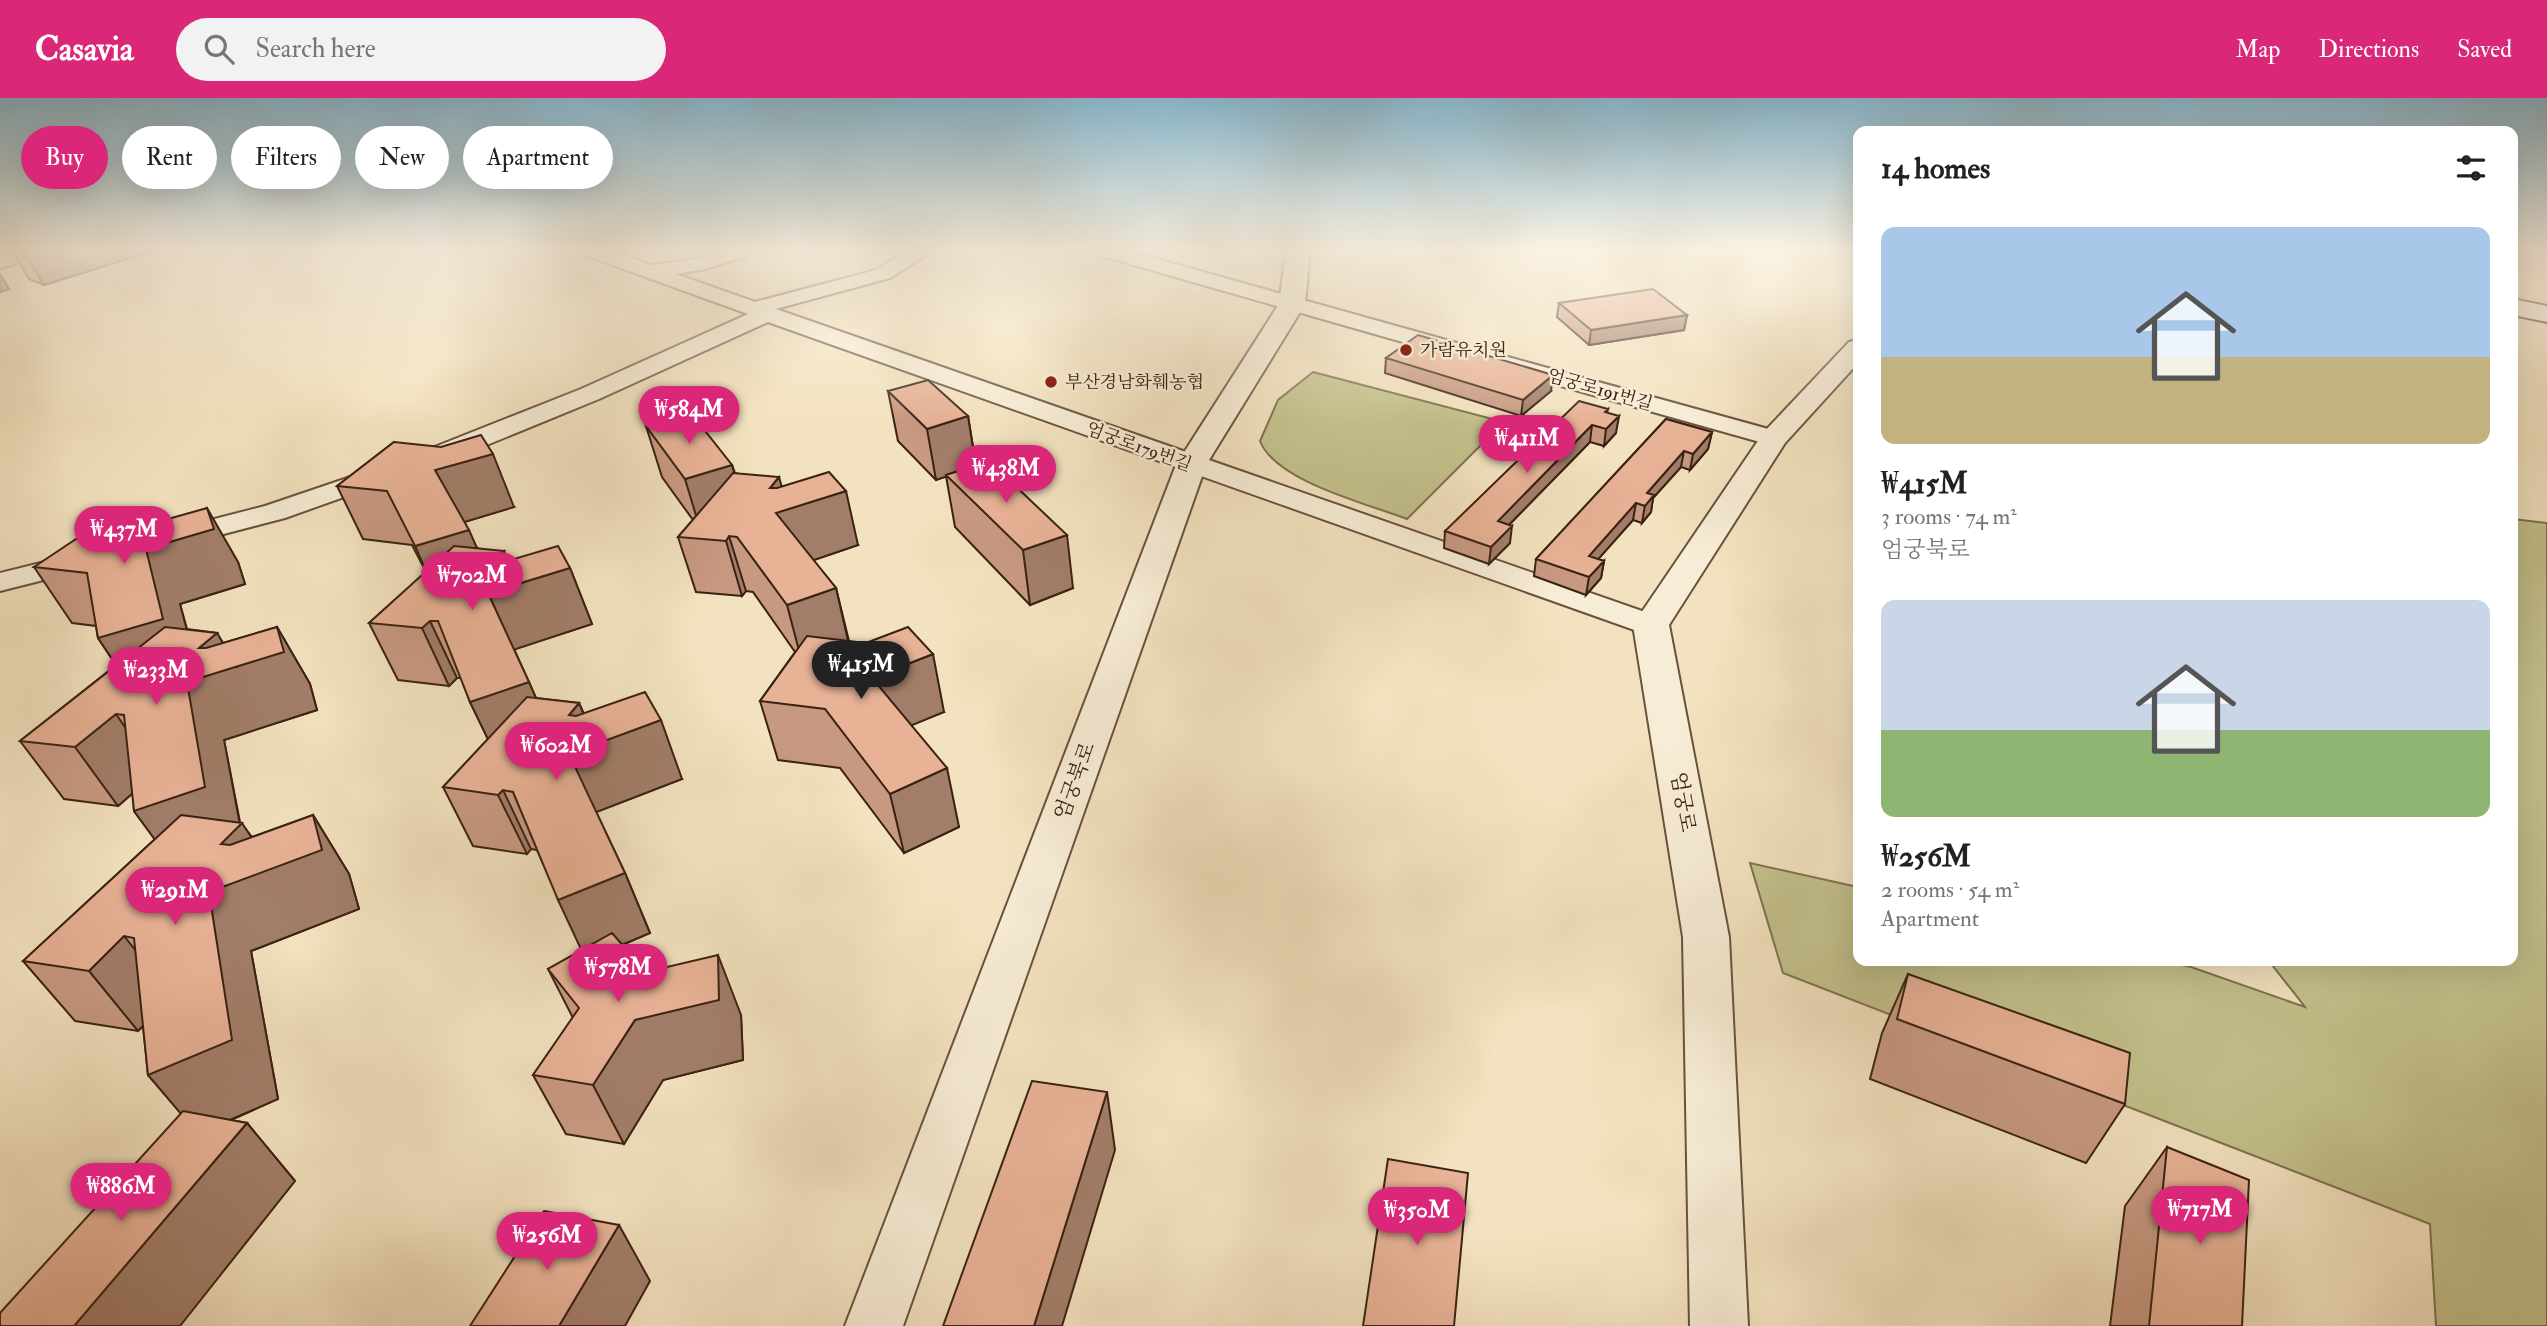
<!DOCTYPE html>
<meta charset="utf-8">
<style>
body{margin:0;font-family:"IM FELL Double Pica","Noto Serif KR",serif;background:#f2f2f2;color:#222;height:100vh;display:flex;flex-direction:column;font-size:26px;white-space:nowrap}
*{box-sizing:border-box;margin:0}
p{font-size:23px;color:#767676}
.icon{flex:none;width:38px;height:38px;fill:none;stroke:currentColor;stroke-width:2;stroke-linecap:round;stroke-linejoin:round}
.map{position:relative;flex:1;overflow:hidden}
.side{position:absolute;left:1853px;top:28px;width:665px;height:840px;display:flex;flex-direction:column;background:#fff;border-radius:14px;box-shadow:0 7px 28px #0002}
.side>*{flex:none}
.banner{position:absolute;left:21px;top:28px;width:665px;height:63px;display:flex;gap:14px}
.price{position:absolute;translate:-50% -60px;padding:0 16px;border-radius:24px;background:#db2777;color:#fff;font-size:23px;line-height:46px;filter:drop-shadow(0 2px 4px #0008)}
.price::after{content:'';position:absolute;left:50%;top:42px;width:21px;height:16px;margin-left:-10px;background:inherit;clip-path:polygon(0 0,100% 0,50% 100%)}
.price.active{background:#222;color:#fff}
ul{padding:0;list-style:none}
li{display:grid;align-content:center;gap:14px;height:371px;padding:0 28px}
li span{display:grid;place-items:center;height:217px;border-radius:14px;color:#555}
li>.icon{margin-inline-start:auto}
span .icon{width:126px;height:126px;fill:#fffc;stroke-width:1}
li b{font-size:30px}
h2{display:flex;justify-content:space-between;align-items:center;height:84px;padding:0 28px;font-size:30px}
.pill{padding:0 24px;border-radius:32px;background:#fff;box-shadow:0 7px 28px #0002;font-size:24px;line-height:63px}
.pill.active{background:#db2777;color:#fff}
header{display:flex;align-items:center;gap:42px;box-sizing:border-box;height:98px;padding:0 35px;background:#db2777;color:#fff}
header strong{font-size:33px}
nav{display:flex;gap:38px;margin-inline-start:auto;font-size:24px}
.search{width:490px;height:63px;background:#f2f2f2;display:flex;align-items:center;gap:18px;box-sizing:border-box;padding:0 24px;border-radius:38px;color:#767676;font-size:26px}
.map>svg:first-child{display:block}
</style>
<header>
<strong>Casavia</strong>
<div class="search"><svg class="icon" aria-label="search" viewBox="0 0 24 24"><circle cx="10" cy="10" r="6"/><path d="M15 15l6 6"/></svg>Search here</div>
<nav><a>Map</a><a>Directions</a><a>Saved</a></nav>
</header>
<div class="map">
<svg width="2547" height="1228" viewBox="0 0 2547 1228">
<rect width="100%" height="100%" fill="#f3e2bf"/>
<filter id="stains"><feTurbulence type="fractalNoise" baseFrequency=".00286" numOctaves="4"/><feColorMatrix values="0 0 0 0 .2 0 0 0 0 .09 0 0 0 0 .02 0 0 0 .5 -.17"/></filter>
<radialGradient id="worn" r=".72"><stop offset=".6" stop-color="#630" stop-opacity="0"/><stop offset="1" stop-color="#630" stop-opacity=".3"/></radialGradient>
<path fill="#c3c18c" stroke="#7e7250" stroke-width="2" d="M1313,274l191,50 -97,97c-39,-15 -132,-38 -147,-78l18,-41z
M2513,421l34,4v803h-111l-6,-102 -647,-251 -33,-110 108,24v74h306l27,6 114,40 -36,-46h244z"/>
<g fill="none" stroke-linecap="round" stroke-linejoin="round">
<defs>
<path id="minor" d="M579,152h30l42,15 45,-6 28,-9h31l-3,4 -46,15 -30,5 79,28 121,-32 33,-20h25l-44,28 -114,31 886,309 4,7 -4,7 -11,2 -11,-2 -872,-310 -169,77 -149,61 -9,2 -9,-2 -4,-6 4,-6 149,-59 167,-75 -166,-60z
M1092,152h33l339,95 4,5 -4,5h-16l-353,-101z
M1508,259l275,76 4,5 -4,5 -9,3 -274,-77 -4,-5 4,-5z
M380,369l9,2 4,6 -4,6 -104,37 -111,29 -10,-3 -4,-6 4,-6 101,-26z
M81,455l10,3 5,6 -5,6 -91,23v-18z"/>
<path id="tertiary" d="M12,152h39l-4,5 -47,13v-14z
M1286,152h24l-5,54 -99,161 -303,861h-58l331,-861 103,-161z
M1858,242v23l-73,80 -116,182 60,312 19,389h-58l-7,-389 -50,-312 131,-193 85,-90z"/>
<path id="secondary" d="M2513,201l34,7v16l-34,-7z"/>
</defs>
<use href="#minor" stroke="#68523e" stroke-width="4"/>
<use href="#tertiary" stroke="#68523e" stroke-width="4"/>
<use href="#secondary" stroke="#3a2213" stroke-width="4"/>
<use href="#minor" fill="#f7ecd5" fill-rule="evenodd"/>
<use href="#tertiary" fill="#f7ecd5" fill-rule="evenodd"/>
<use href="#secondary" fill="#f7ecd5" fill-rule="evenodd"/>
</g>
<path fill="#c89981" stroke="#3a2213" stroke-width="2" d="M12,152h144l-112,35 -15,-6z
M1559,205l128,12 -3,15 -95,15 -32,-28z
M1386,260l165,33 -30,25 -136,-43z
M888,293l80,25 8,49 97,123 -43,17 -75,-78 -9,-51 -10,4 -38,-39z
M1608,311l-1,4 9,20 -12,13 -14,-4 -81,83 1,18 -21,21 -45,-16 1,-17z
M1666,321l46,13 -4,17 -18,21 -9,-3 -28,31 -2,14 -9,11 -9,-3 -35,39 6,2 -3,17 -15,17 -52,-19 2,-17z
M646,328l86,39 3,8 47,14 76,58 -45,15 23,28 13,53 95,71 -33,13 48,102 -55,26 -64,-85 -62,-8 -18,-59 35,-49 -42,-60 -7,-1 -4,5 -46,-4 -18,-55 15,-17 -31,-43z
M394,344l120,65 -50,15 13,26 31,13 62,7 22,56 -78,25 22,49 43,5 5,11 98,65 -86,33 29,61 25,60 -28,12 24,27 95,43 2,45 -80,20 -39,64 -58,-10 -33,-59 40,-57 -25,-49 34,-19 -45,-100 -6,-1 -4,5 -54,-8 -30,-59 45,-48 -18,-37 -9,-24h-4l-8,8 -51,-6 -29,-57 57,-51 -14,-27 -49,-6 -26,-53z
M238,464l7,22 -65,20 7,25 30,4 6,10 54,-16 33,57 7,26 -93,30 16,82 12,15 61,-22 36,59 10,35 -108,42 27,148 -47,21 16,3 48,58 -114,-68 -33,-38 -5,-49 -5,5 -63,-10 -52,-60 132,-122 -21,-28 -1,-18 -15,13 -54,-7 -44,-58 96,-76 -18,-27 -2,-12 -24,-3 -38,-56z
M1908,876l217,130 -39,59 -216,-84 12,-46z
M2167,1049l75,179h-132l15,-120z"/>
<path fill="#a27d69" stroke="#3a2213" stroke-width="2" d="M23,152h133l-112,35z
M0,176l9,15 -9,3z
M1687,217l-3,15 -95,15 2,-15z
M1553,277l-2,16 -30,25 2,-16z
M968,318l8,51 -40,13 -9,-51z
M1619,318l-3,17 -12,13 2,-17z
M1592,327l-2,17 -94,96 2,-17z
M1712,334l-4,17 -18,21 3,-16z
M1684,353l-3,16 -28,31 -2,14 -9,11 5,-30z
M493,356l21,53 -56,17 -23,-54z
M732,367l15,52 -46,15 -16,-53z
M779,379l9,32 58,-18 12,54 -67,23 -21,-80z
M1636,405l-3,17 -47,53 3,-17z
M207,410l31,54 7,22 -65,20 19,72 -62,20 -39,-58 48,-89z
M1512,428l-2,17 -21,21 2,-17z
M469,432l24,55 -53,17 -25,-56z
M1067,437l6,53 -43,17 -7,-55z
M729,438l17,55 -4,5 -16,-55z
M504,453l14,33 52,-16 22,56 -79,26 -25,-57 2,-29z
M1604,463l-3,17 -15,17 3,-18z
M836,490l13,57 -47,17 -15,-57z
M430,523l27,57 -8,8 -27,-58z
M277,529l33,57 7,26 -93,30 16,85 2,-2 30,45 41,-53 36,59 10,35 -108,42 27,148 -80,35 -50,-59 29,-205 -43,-59 53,-129 12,-34 18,-15 20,34z
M933,556l11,58 -58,24 -14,-58z
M529,584l25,58 -56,20 -28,-58z
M579,605l17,41 65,-24 21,59 -88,34 -25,-59v-39z
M116,616l40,59 -38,33 -43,-59z
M947,670l12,59 -55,26 -14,-59z
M503,692l28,59 -4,5 -29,-59z
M625,775l25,60 -64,27 -28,-60z
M124,838l48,60 -34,35 -49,-60z
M718,857l23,60 2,45 -80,20 -39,64 -31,-59 42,-65z
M1107,994l8,58 -53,176h-28z
M247,1025l48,58 -115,145h-106z
M619,1127l31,56 -25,45h-66z"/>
<path fill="#e8b296" stroke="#3a2213" stroke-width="2" d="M1653,191l34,26 -96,15 -32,-27z
M1418,237l135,40 -30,25 -137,-42z
M928,282l40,36 -41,13 -39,-38z
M1579,303l29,8 -3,3 14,4 -13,13 -14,-4 -94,96 14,5 -21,21 -46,-16z
M691,315l41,52 -47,14 -39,-53z
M1666,321l46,13 -19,22 -9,-3 -37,42 7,2 -9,11 -9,-3 -47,53 15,5 -15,16 -53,-18z
M481,337l12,19 -58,16 34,60 -54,16 -28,-55 -50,-5 57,-44 47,5z
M989,363l78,74 -44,15 -77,-75z
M829,374l17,19 -70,22 60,75 -49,17 -50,-68 -8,-1 -3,5 -48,-4 55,-64 46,4 -9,11h7z
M207,410l7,21 -68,20 17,70 -65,19 -11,-65 -53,-6 78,-52 49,6z
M454,448l50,5 -14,13h7l61,-18 12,22 -82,25 41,89 -59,20 -32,-81h-8l-8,7 -53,-5z
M165,529l52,6 -18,15h7l71,-21 7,25 -97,30 18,105 -71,24 -10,-96 -8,-1 -41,33 -55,-6z
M908,529l25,27 -61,24 75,90 -57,26 -65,-85 -65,-8 47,-65 59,7z
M645,594l16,28 -92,34 56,119 -67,27 -45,-108 -10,-2 -5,5 -55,-8 84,-90 52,6 -10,12 7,1z
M181,717l61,8 -21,21 9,1 83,-30 9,35 -113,42 23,148 -84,35 -14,-137 -10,-2 -35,35 -66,-10z
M612,835l34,39 72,-17 1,45 -84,20 -42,65 -60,-10 46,-67 -31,-39z
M1908,876l222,79 -5,51 -228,-85z
M1032,983l75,11 -73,234h-91z
M183,1013l64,12 -173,203h-74v-13z
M2167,1049l82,33 -7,146h-93z
M1388,1061l80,14 -14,153h-91z
M544,1113l75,14 -60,101h-89z"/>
<linearGradient id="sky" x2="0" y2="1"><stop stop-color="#89b8d0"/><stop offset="0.47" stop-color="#faf2e2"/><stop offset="1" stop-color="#faf2e2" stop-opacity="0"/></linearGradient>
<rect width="2547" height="324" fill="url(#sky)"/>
<g fill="#8f2418" stroke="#f7ecd5" stroke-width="2.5">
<circle cx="1406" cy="252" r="7"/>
<circle cx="1051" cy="284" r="7"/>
</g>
<g text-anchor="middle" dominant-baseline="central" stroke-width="5" stroke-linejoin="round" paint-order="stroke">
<g font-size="18" fill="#3a2213" stroke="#f7ecd5" text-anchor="start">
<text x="1420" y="252">가람유치원</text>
<text x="1065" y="284">부산경남화훼농협</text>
</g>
<g font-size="18" fill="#3a2213" stroke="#f7ecd5">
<text transform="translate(1600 292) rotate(16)">엄궁로191번길</text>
<text transform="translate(1139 349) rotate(20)">엄궁로179번길</text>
</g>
<g font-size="21" fill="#3a2213" stroke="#f7ecd5">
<text transform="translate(1075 683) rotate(-70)">엄궁북로</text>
<text transform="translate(1683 704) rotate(80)">엄궁로</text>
</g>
</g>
<rect width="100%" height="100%" filter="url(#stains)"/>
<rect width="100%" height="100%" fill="url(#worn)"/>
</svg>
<b class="price" style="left:689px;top:348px">₩584M</b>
<b class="price" style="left:1527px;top:377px">₩411M</b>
<b class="price" style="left:1006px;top:407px">₩438M</b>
<b class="price" style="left:124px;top:468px">₩437M</b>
<b class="price" style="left:472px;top:514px">₩702M</b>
<b class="price active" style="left:861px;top:603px">₩415M</b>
<b class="price" style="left:156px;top:609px">₩233M</b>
<b class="price" style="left:556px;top:684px">₩602M</b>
<b class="price" style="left:175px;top:829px">₩291M</b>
<b class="price" style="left:618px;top:906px">₩578M</b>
<b class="price" style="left:121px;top:1125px">₩886M</b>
<b class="price" style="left:2200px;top:1148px">₩717M</b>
<b class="price" style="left:1417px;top:1149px">₩350M</b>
<b class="price" style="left:547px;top:1174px">₩256M</b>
<div class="banner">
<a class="pill active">Buy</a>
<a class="pill">Rent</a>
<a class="pill">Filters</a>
<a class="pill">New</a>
<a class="pill">Apartment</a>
</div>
<section class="side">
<h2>14 homes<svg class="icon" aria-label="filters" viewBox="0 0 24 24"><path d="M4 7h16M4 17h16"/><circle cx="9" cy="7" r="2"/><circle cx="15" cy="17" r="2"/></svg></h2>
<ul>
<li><span style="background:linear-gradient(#a9c7e8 60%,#c2b280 0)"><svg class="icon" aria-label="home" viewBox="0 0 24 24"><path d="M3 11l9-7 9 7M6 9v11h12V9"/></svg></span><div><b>₩415M</b><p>3 rooms · 74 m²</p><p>엄궁북로</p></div></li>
<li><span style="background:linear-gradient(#c9d6e8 60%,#8fb573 0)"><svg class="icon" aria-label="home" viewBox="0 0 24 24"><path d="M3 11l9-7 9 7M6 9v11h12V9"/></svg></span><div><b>₩256M</b><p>2 rooms · 54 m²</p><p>Apartment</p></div></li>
</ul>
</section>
</div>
